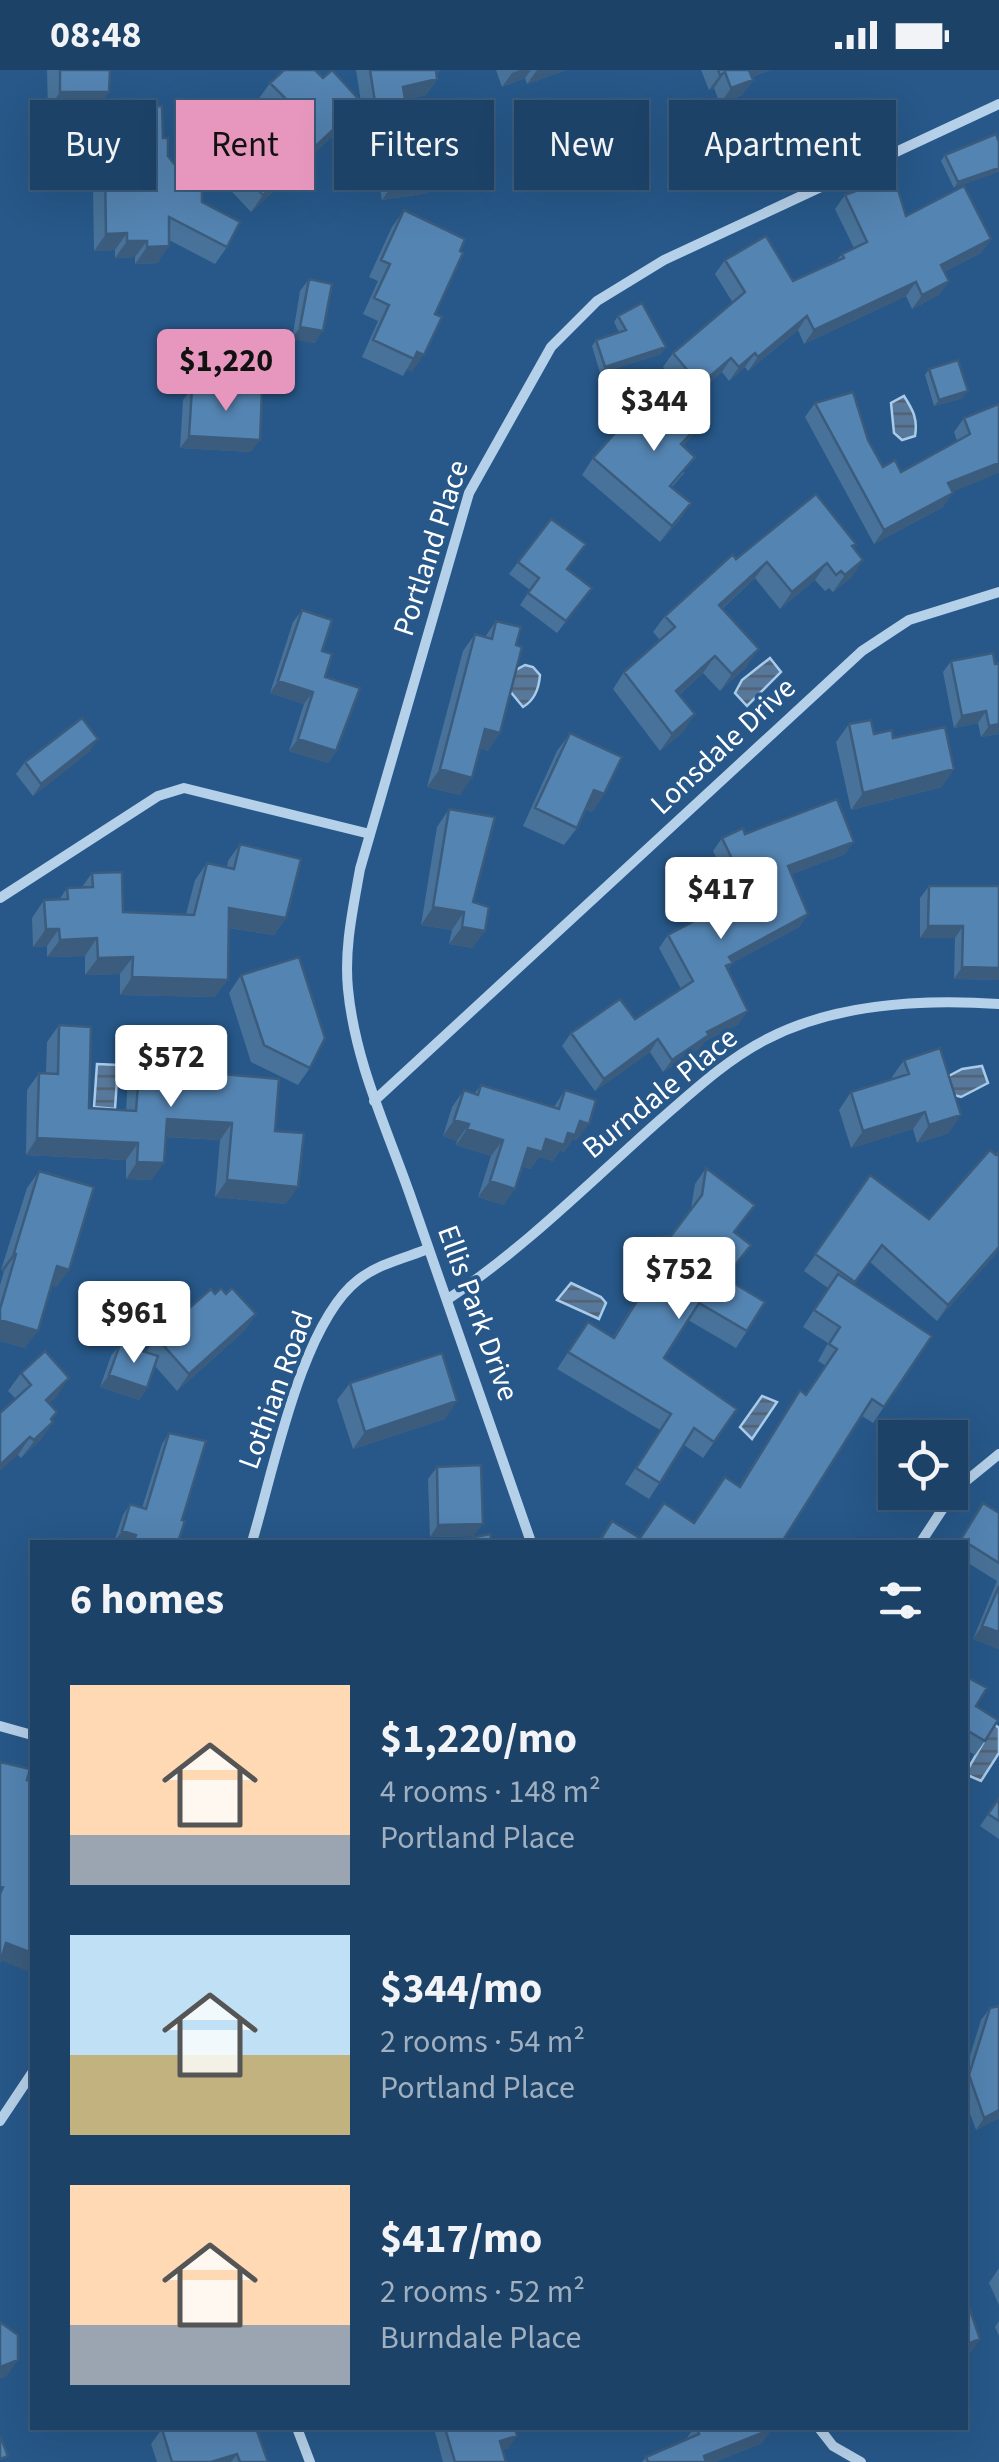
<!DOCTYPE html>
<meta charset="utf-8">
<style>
body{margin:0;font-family:"Source Sans 3",sans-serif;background:#2a4d70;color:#f1f3f6;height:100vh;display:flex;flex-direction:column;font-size:38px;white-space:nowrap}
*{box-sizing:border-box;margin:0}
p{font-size:32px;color:#a0b0c0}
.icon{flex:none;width:55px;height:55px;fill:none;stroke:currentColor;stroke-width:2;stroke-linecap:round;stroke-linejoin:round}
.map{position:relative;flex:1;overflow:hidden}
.panel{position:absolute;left:30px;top:1470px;width:938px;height:890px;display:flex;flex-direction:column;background:#1d4267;border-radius:0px;box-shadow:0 10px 40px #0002,0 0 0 2px #3b5b7b}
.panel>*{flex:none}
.top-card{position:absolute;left:30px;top:30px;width:940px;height:90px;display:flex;gap:20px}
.tools{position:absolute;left:878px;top:1350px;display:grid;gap:20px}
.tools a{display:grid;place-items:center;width:90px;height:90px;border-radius:0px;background:#1d4267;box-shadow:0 10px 40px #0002,0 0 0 2px #3b5b7b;font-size:50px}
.price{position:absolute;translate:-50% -85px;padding:0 22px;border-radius:10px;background:#fff;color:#222;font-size:32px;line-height:65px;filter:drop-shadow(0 2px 5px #0008)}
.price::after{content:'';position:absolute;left:50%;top:60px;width:30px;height:22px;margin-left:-15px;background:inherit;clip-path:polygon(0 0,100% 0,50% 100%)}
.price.current{background:#e797bd;color:#111}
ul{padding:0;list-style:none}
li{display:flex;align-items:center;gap:30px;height:250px;padding:0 40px}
li span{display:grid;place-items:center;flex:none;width:280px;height:200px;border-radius:0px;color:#555}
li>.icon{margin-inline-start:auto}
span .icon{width:120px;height:120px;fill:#fffc;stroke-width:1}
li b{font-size:42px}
h2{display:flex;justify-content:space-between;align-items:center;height:120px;padding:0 40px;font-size:42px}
.tag{padding:0 35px;border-radius:0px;background:#1d4267;box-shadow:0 10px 40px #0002,0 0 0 2px #3b5b7b;font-size:35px;line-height:90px}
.tag.current{background:#e797bd;color:#111}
.status{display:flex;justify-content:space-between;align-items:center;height:70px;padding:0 50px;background:#1d4267;direction:ltr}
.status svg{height:28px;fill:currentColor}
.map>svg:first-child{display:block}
</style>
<div class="status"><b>08:48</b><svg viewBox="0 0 49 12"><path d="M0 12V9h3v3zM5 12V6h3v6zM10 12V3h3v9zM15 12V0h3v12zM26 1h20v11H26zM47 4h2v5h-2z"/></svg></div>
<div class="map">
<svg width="999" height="2392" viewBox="0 0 999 2392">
<defs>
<pattern id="water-rules" width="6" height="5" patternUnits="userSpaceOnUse" patternTransform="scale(2.5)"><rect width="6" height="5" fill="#57789a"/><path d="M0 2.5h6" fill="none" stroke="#526273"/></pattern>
</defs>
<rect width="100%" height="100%" fill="#275889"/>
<path fill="url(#water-rules)" stroke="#a9cbea" stroke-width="2.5" d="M904,326c9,14 14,23 11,40l-13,4 -8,-7 -3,-30z
M770,588l11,14 -34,34 -12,-13 7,-13z
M525,595l8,2 7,8c-1,14 -5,25 -17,32l-14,-17 3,-18z
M97,994l21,1 -3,44 -21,-2z
M982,996l6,17 -27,14 -11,-3 -5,-16 17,-9z
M571,1213l30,14 5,6 -7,16 -42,-19z
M762,1326l15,6 -25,37 -12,-12z
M994,1654l5,4v25l-18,28 -16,-7z"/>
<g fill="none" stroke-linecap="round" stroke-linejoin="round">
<path stroke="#b5d0e9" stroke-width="10" d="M0,828l158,-102 26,-8 186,46
M374,1031l488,-450 47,-31 90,-28
M448,1229c74,-49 138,-113 204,-172 36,-31 73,-67 115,-88 69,-36 156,-40 232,-35
M252,1472c21,-69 49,-218 106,-262 20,-16 47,-22 70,-31
M531,1472c-40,-117 -82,-233 -122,-350 -24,-68 -54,-131 -61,-203 -4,-41 5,-80 12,-120l109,-376 82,-146 46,-46 67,-41 335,-156
M921,1472l34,-52 44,-36
M0,1656l32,9
M0,2051l32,-48
M297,2358l13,34
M819,2358l14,18 28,16"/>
</g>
<path fill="#487299" d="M47,0h63l-13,40h-49z
M356,0h84l-3,5v4l-11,16 -21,5 8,46 26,31 -11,16 -46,7 -9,-57 -5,1 -7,-41 -11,17 -99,92 -30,-32 12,-17 45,-42 -20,-21 12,-17 53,-5 38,24z
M496,0h70l-39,14 -2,-6 -23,9z
M701,0h69l-18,7 1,3 -11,15 -22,9 -6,-16 -5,2z
M104,38l59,30 5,18 34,46 25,45 -12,17 -46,-24 -11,23 -23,1v-7l-20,1v-8l-21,1 -2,-126z
M996,64l-42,54 -13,-27 4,-6z
M845,125l61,21 85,23 -10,14 -37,19 5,9 -10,14 -27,14 -6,-13 -102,48 -6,-14 -50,41 -3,-4 -16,14 -7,-9 -32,27 -27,-32 10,-14 60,-50 -18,-29 10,-14 68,21 43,-20 6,-7 12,-6 -19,-39z
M404,140l31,104 -23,58 -5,-3 -4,7 -41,-19 16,-36 -15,-7 15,-33 -9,-4 23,-50z
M309,209l6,64 -23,-4 8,-48z
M618,246l43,38 -61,19 -8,-27 4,-6 23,-8 -5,-10z
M929,299l34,29 -29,8 -9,-31z
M192,318l59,64 -71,-4 3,-48z
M815,333l53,37 15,27 18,5 56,-31 -3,-9 10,-14 35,-14 -56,103 -69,37 -69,-127z
M646,344l47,21 -10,11 1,27 -12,14 8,33 -20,22 -78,-67 11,-17z
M856,474l-3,4 -1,29 -19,15 -4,-4 -4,3 -10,-11 -35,29 -25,-31 -33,31 25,57 -27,25 -17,-18 -24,22 5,36 -24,20 -47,-62 11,-17 36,-32 -7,-8 12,-16 71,-57z
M518,492l50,7 24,19 -35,45 -37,-28 10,-15 -21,-16z
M302,540l20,41 14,100 -8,12 -39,-12 15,-47 -34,-11 23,-71z
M496,551l-8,130 -8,-3 -20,47 -33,-8 36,-136 12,-17 10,3z
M993,583l6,81 -18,3 -3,-14 -24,5 -11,-56 8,-11z
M849,654l25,10 19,4 49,49 -91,23 -15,-68z
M570,663l34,61 -12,18 -7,-3 -8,19 -13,17 -41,-19 34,-75z
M90,681l-57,45 -17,-22 9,-12z
M449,739l24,93v46l-24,-4 3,-14 -31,-5 16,-98z
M745,764l100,20 -53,20 16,40 -9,13 -67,36 -4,7 11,54 -34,17 -5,7 -37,24 -13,-20 -55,39 -33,-45 9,-13 64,-14 46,-30 -22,-41 9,-13 68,-37 -23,-47 9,-13z
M240,774l46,74 -12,17 -45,-7 -14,69 -95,-2v-21l-35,1v-19l-38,1v-11l-14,1 -1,-29 12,-18h15l8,-12 15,-1 10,-14 31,39 63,2 9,-34 12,-17 20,5 1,-7z
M929,816h70v94l-45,-1 1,-41h-35v-40z
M241,905l69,93 -12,17 -47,-23 -22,-69z
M59,955l30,83 37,2 3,-46 12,-17 58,25 76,59 11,73 -71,-7 5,-57 -54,-3 -14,43 -26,-1v-19l-100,-5 1,-65 12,-17h7l1,-31z
M904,990l45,73 -32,10 -4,-14 -62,19 -12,-38 12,-18 41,-12v-3z
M481,1015l73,22 11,-17 12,50 -4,-1 -9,13 -4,-2 -7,11 -14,-4 -9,12 -8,-3 -18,39 -26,-8 13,-41 -35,-11 1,-4 -14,-5 9,-29 12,-17 10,4z
M999,1082v98l-62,71 -67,-59 -17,23 79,51 -59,87 -11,-7 -80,126h-185l15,-21 28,17 53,-15 46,-37 61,-96 6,4 20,-28 -8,-5 10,-18 -25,-16 25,-39 -24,-17 66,-96 59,44z
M706,1098l29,65 16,12 -25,33 21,53 -11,17 -48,-28 -24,38 73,51 -34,49 -19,-13 -35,54 -24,-15 35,-54 -103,-61 31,-47 25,15 39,-62 -26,-20 12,-16 33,-3 20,-27 4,-25z
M39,1101l18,116 -6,-2 -26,63 -25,-7v-56l4,-14 -3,-1 26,-82z
M226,1224l30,20 -12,17 -67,60 -22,-25 -8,22 -8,12 -39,-13 11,-31 9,-12 26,8 10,-15z
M21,1303l36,23 -8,7 4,19 -12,17 -20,19 -3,-3 -2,-56 -8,-8z
M350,1313l95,36 -92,30 -16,-49z
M169,1363l13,87 -4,22h-64l9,-27 7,-11 12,4 20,-64z
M437,1397l37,69 -44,1 -2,-58z
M983,1433l16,10v136l-26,-10 24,-58 -32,-20v-19h-7z
M965,1606l11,30 9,35 -10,14 -10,-6z
M999,1728v41l-19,-13z
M990,1938l9,110 -23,12 -11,-30v-28l16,-52z
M999,2198v37l-10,-22z
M999,2251v15l-4,-9z
M434,2358h81l-6,20 -7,2 4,12h-63z
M694,2358h77l-9,15 -47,19h-73l4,-5 40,-18z
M162,2359l106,33h-111l-6,-18z"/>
<path fill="#3b5c7d" d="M436,0h4l-7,10 4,-1 -11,16 -34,8 11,-16z
M520,0h11l-6,8 -23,9 10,-14z
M537,0h29l-39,14z
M746,0h24l-33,12z
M725,2l-11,16 -5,2 11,-15z
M753,10l-11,15 -22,9 11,-16z
M60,22h49l-12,18h-49z
M362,33l-12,17 -99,92 12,-17z
M384,57l-11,16 -5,1 11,-16z
M999,98v4l-45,16 4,-6z
M439,107l-11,16 -46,7 11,-16z
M127,163l-12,17 -21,1 12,-17z
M991,169l-10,14 -50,26 10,-14z
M127,171h20l-12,16 -20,1z
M169,176l-11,17 -23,1 12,-17z
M949,211l-10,14 -27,14 10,-14z
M916,212l-10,14 -102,48 10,-14z
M807,246l-9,14 -50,41 10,-14z
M300,257l23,4 -8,12 -23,-4z
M666,277l-5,7 -61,19 5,-6z
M417,282l7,3 -12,17 -5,-3z
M755,283l-10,14 -16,14 10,-14z
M731,288l-9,14 -32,27 10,-14z
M968,321l-5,7 -29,8 5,-6z
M705,349l-12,16 -24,26 12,-17z
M189,366l71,4 -9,12 -71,-4z
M999,393v10l-61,25 10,-15z
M953,423l-10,14 -69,37 10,-14z
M691,433l-11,17 -20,22 12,-16z
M863,490l-11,17 -19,15 12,-17z
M767,492l-12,16 -48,44 12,-17z
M827,493l-12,17 -35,29 12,-17z
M759,579l-12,17 -27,25 12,-17z
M715,586l-12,17 -39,35 12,-17z
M278,611l35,11 -9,12 -34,-11z
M986,641l-8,12 -24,5 8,-12z
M695,644l-11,17 -24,20 12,-17z
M999,654v10l-18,3 8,-11z
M485,659l15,4 -12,18 -16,-5z
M98,669l-8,12 -57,45 8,-12z
M298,669l38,12 -8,12 -39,-12z
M440,699l32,9 -12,17 -33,-8z
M954,699l-12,18 -91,23 12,-17z
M594,720l10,4 -12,18 -10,-5z
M854,772l-9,12 -66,25 9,-13z
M433,837l31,5 -12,18 -31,-5z
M229,838l57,10 -12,17 -57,-9z
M808,844l-9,13 -67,36 -8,12 5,-18z
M928,856h35l-8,12h-35z
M462,857l23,4 -12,17 -24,-4z
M46,859h13l-12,17 -14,1z
M97,868l-12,18 -38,1 13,-17z
M133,887l-13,17 -35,1 13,-17z
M962,897l37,1v12l-45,-1z
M132,907l96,3 -13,17 -95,-2z
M748,941l-9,13 -34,17 -5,7 -37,24 9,-12 35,-28z
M658,969l-8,13 -55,39 9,-12z
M925,1042l-12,17 -62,19 12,-17z
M961,1045l-12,18 -32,10 12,-18z
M167,1049l65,4 -12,17 -65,-4z
M454,1050l15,4 -12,17 -14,-5z
M580,1051l9,3 -12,16 -4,-1 -9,13 -4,-2 -7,11 -14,-4 -9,12 -13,-5 11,-16 18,-9 22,-6z
M467,1059l36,11 -12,16 -35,-11z
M37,1068l101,5 -12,17 -100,-5z
M137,1092l27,1 -12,17 -26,-1z
M227,1110l71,7 -12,17 -71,-7z
M490,1111l25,8 -11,16 -26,-8z
M999,1177v3l-62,71 11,-16z
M14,1183l2,1 -12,17 -3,-1z
M57,1196l12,4 -12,17 -12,-3z
M256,1244l-12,17 -67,60 12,-17z
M0,1250l38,11 -13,17 -25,-7z
M109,1305l38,13 -8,12 -39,-13z
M69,1308l-12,18 -23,21 12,-17z
M457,1331l-12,18 -92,30 12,-17z
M57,1342l-12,18 8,-8 -12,17 -20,19z
M30,1367l-12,18 -18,16v-6z
M483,1454l-9,12 -44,1 8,-12z
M122,1461l14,4 -5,7h-17z
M982,1556l17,6v17l-26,-10z
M6,1873l26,10v20l-32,-13z
M999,2040v8l-23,12 8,-12z
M980,2269l-12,18 -3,1v-13z
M18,2290l-12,17 -6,2v-12z
M772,2359l-10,14 -47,19h-15l4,-6z
M517,2366l-8,12 -17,4 8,-11z
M237,2384l-6,8h-20z"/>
<path fill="#5484b2" stroke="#3b5c7d" stroke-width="2.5" d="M60,0h50l-1,22h-49z
M284,0h31l8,8 9,-8 30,33 -99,92 -30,-32 60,-57 -23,-23z
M370,0h66l1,9 -34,8 10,59 21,-3 5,34 -46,7 -9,-57 -5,1z
M718,0h31l4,10 -22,8 -6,-16 -5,3z
M162,36l1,32h5v18l15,19 19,-1v28l38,20 -13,25 -58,-30v29l-22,1v-6h-20v-8l-21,1 -2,-126z
M996,64l3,8v26l-41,14 -13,-27z
M894,107l12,39 58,-30 27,53 -50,26 8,16 -27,14 -6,-13 -102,48 -7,-14 -49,41 -3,-4 -16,14 -8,-9 -31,27 -27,-32 72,-61 -20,-32 41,-24 27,45 51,-23 -2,-4 25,-12 -22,-47z
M404,140l61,29 -5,12 3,2 -28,61 7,3 -18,38 -7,-3 -3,7 -41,-19 16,-35 -15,-7 16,-34 -9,-4z
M309,209l23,5 -9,47 -23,-4z
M642,233l24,44 -61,20 -9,-27 30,-10 -8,-14z
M958,290l10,31 -29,9 -10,-31z
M192,318l70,4 -2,48 -71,-4z
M671,318l34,31 -24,25 14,13 -25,29 21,17 -19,23 -79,-68 45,-51 8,7z
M853,322l15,48 15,27 12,-7 6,12 69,-38 -6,-16 35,-14v59l-51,20 5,10 -69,37 -69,-127z
M816,424l40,50 -4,2 11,14 -18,15 -4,-4 -5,4 -9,-12 -35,29 -25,-30 -48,43 40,44 -27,25 -17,-18 -39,35 19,23 -23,20 -48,-62 51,-45 -10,-11 68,-62 3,5z
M551,449l35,25 -19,25 25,19 -26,33 -38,-28 11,-15 -21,-16z
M302,540l30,10 -10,31 10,3 -7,23 35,11 -24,63 -38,-12 15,-47 -35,-11z
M496,551l25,6 -5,18 6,2 -22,86 -15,-4 -13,49 -32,-9 35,-135 17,5z
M993,583l2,11 4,-1v61l-10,2 -3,-15 -24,5 -11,-55z
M82,648l16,21 -57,45 -16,-22z
M871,650l3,14 18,-4 1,8 52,-11 9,42 -91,24 -14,-69z
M570,663l52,24 -18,37 -10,-4 -17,38 -42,-20z
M837,729l17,43 -66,24 20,48 -79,43 4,6 -7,3 22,45 -41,21 2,3 -37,25 -14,-21 -54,40 -33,-46 49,-34 15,20 58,-38 -25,-46 80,-43 -26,-54 21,-10 2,6z
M449,739l46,8 -22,85 16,5 -4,24 -23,-4 2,-15 -31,-5z
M240,774l61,15 -15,59 -57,-10 -1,72 -96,-3 1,-20 -35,1 -1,-20 -37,2 -1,-11h-13l-2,-29 24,-1 -1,-11 26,-1 -1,-14 30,-1 1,40 71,3 13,-52 27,6z
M929,816h70v82l-37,-1 1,-41h-35z
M299,887l26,81 -15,30 -46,-23 -23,-70z
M59,955l32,2 -2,81 47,3 5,-64 59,4 -1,21 80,7 -4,52 29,2 -6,54 -71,-7 5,-57 -65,-4 -3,44 -27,-1 1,-19 -101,-5 2,-65 19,1z
M940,978l21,67 -32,10 -4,-13 -62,19 -12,-39 58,-18 -5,-14z
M481,1015l78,24 6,-19 31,10 -7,24 -9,-3 -5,14 -7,-2 -4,12 -18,-6 -4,13 -14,-4 -13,41 -25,-8 13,-41 -36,-11 2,-5 -15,-4 10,-30 14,5z
M990,1080l6,5 3,-3v95l-51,58 -66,-60 -27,37 -40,-28 55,-79 59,44z
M706,1098l49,37 -21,27 17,13 -26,33 40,24 -18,29 -48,-28 -35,55 73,51 -23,33 -20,-14 -34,55 -24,-15 35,-54 -103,-62 20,-30 26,16 49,-79 -25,-20 33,-3 31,-41z
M39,1101l55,16 -25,83 -12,-4 -19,65 -38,-11v-11l16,-55 -2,-1z
M838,1204l94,62 -48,71 -12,-8 -90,143h-102l-4,-2 -1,2h-76l13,-21 28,17 24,-35 30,20 31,-46 15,10 60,-97 6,5 31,-46 -8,-5 11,-17 -26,-17z
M221,1218l5,6 6,-6 24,26 -67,60 -33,-37 55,-48 4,5z
M120,1274l38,12 -11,32 -38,-13z
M45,1281l24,27 -23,22 11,12 -6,7 2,3 -19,18 -4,-3 -30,28v-52l31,-28 -10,-12z
M442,1283l15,48 -92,31 -15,-49z
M169,1363l37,8 -24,79 3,1 -7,21h-45l3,-7 -14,-4 8,-27 16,5z
M481,1395l2,59 -45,1 -1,-58z
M983,1433l16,10v50l-38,-24z
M490,1464l2,8h-31v-2z
M999,1516v46l-17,-6z
M965,1606l22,12 -11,18 22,14 -13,21 -20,-12z
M0,1692l30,7 -3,11 5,1v172l-26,-10 -6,20v-69l3,-7 -3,-1z
M999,1728v23l-11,-7z
M999,1936v104l-15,8 -15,-43 21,-67z
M965,2225l15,44 -15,6z
M0,2252l18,13v25l-18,7z
M166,2358h90l12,34h-28l-3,-8 -26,8h-39l-10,-33z
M445,2358h70l2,8 -17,5 6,21h-51z
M697,2358h74l1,1 -68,27 2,6h-58l-2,-5 53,-23z
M0,2366l8,20 -8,3z"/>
<g text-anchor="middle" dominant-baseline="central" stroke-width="8" stroke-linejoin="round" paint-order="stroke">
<g font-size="30" fill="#fff" stroke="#275889">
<text transform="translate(431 478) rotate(-72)">Portland Place</text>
<text transform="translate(723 676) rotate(-43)">Lonsdale Drive</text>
<text transform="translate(660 1023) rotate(-39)">Burndale Place</text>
<text transform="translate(478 1243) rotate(70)">Ellis Park Drive</text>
<text transform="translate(276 1320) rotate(-70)">Lothian Road</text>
</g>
</g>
</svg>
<div class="tools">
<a><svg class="icon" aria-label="locate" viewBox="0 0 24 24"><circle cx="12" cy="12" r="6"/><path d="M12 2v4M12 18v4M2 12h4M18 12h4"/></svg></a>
</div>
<b class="price current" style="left:226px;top:344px">$1,220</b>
<b class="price" style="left:654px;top:384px">$344</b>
<b class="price" style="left:721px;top:872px">$417</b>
<b class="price" style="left:171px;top:1040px">$572</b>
<b class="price" style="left:679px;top:1252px">$752</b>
<b class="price" style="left:134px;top:1296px">$961</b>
<div class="top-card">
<a class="tag">Buy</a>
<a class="tag current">Rent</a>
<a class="tag">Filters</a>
<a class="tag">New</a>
<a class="tag">Apartment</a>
</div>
<section class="panel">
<h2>6 homes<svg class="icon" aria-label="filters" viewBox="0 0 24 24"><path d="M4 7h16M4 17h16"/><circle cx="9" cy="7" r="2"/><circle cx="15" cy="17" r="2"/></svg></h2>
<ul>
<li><span style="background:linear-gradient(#ffd9b3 75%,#9aa5b1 0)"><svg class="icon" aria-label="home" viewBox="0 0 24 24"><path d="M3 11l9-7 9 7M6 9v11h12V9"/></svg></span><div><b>$1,220/mo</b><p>4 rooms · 148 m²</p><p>Portland Place</p></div></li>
<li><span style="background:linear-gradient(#bfe0f5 60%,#c2b280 0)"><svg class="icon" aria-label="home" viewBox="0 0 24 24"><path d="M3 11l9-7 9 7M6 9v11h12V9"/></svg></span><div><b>$344/mo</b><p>2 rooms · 54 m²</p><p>Portland Place</p></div></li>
<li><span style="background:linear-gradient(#ffd9b3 70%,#9aa5b1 0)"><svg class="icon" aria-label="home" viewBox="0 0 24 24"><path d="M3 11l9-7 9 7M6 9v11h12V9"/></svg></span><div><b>$417/mo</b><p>2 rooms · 52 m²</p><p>Burndale Place</p></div></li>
</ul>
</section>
</div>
